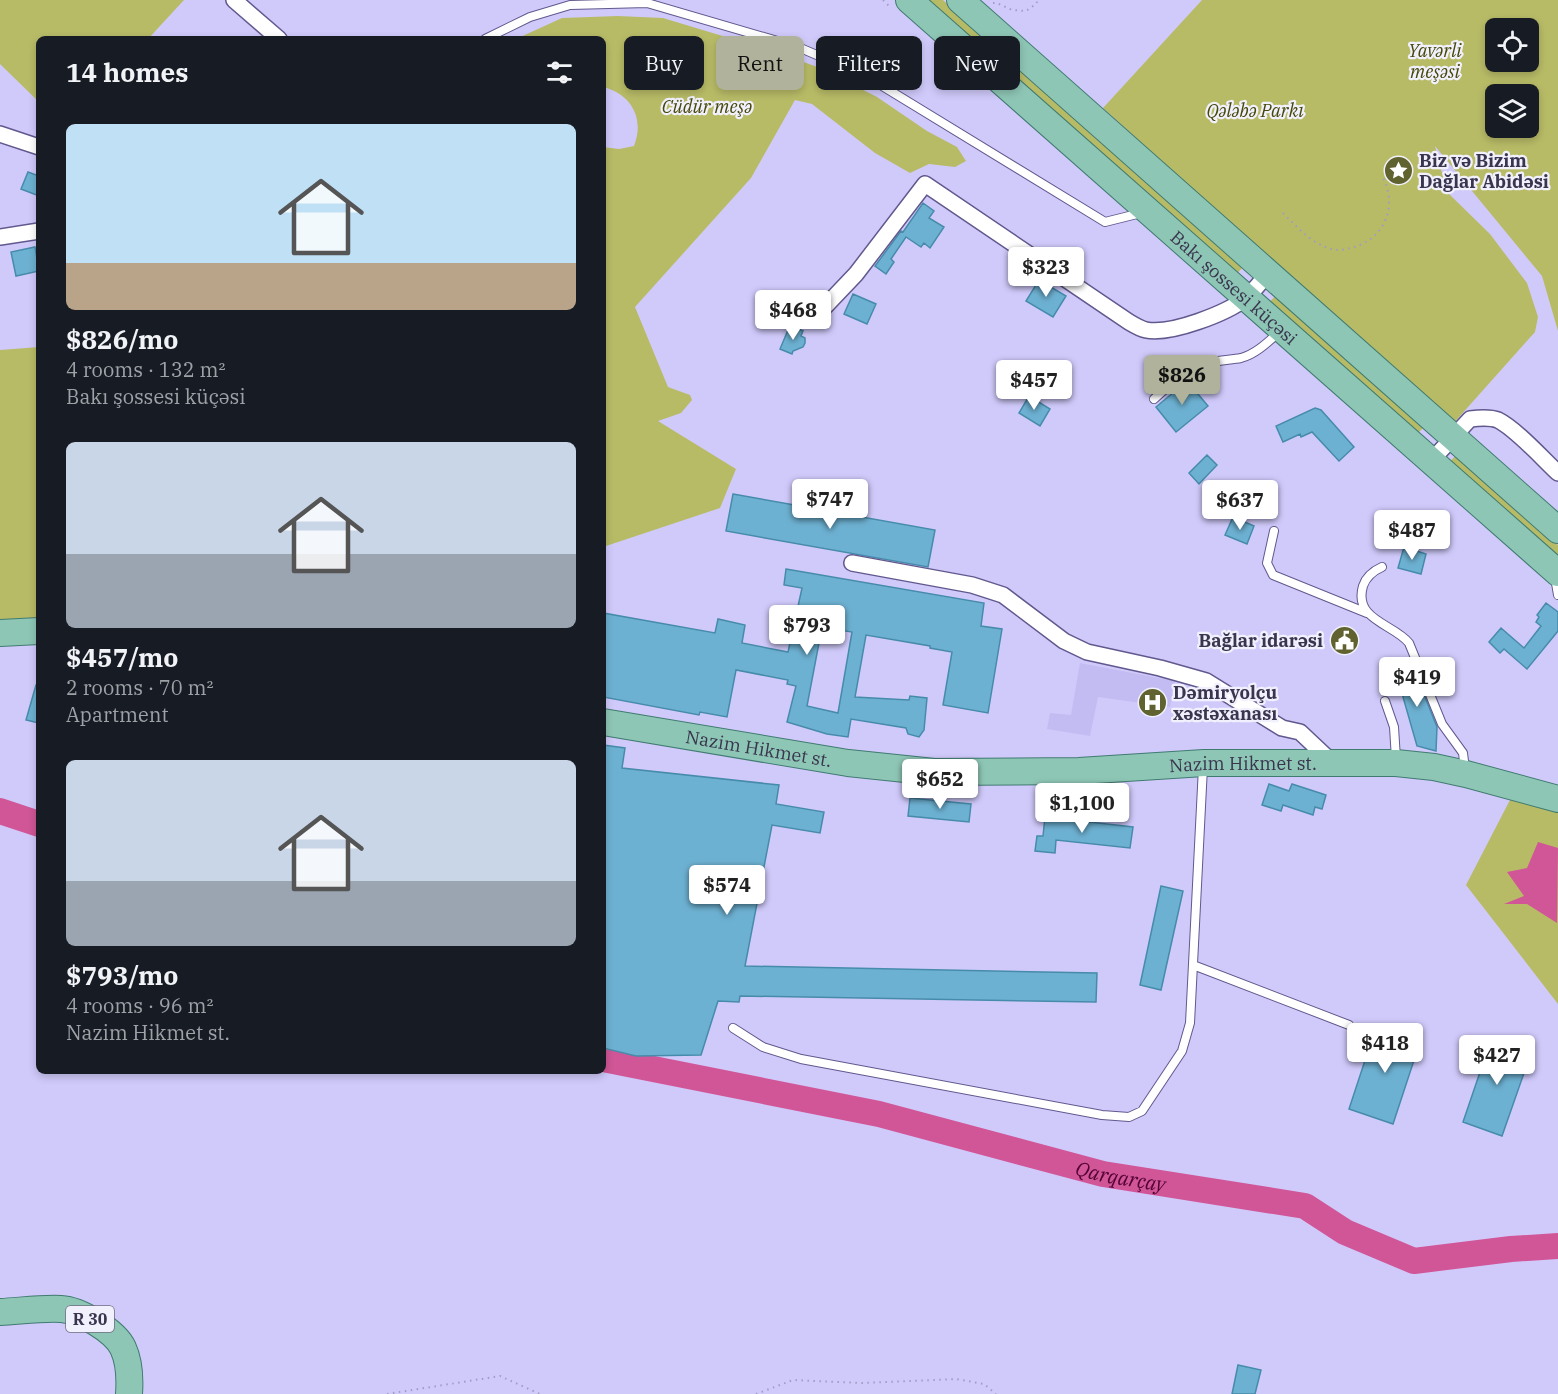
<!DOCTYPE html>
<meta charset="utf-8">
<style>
body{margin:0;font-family:"IBM Plex Serif",serif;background:#242831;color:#f1f3f6;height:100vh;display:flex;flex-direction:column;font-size:22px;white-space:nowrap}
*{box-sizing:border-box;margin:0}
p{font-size:20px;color:#9ea1a6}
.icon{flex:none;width:33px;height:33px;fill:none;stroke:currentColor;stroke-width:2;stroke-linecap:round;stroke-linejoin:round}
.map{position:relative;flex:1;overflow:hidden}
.panel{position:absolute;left:36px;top:36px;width:570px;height:1038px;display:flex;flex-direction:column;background:#171b24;border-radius:9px;box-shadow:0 3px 9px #0003}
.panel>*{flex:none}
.top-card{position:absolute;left:624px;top:36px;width:570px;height:54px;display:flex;gap:12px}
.tools{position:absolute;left:1485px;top:18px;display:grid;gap:12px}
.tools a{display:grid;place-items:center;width:54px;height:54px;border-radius:9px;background:#171b24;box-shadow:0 3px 9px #0003;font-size:30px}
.price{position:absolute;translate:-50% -51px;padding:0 14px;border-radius:6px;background:#fff;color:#222;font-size:20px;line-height:39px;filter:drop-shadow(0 2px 3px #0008)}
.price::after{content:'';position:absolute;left:50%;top:36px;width:18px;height:14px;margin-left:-9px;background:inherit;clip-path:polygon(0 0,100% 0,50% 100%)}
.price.selected{background:#b0b29c;color:#111}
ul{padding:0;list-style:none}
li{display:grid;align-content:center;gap:12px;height:318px;padding:0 30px}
li span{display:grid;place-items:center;height:186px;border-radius:9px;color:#555}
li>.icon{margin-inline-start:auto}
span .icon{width:108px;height:108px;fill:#fffc;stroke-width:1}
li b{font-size:26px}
h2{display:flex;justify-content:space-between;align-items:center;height:72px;padding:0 30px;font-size:26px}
.chip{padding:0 21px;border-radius:9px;background:#171b24;box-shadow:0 3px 9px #0003;font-size:21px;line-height:54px}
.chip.selected{background:#b0b29c;color:#111}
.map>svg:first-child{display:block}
</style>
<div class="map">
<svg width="1558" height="1394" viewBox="0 0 1558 1394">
<rect width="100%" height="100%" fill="#d0cafb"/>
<path fill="#c3bcf2" d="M1080,663l95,18 -5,26 -72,-10 -8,39 -43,-7 3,-16 21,2z"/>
<path fill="#b8bb66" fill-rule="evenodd" d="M0,0h184l-36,39h-109v63l-39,-38z
M923,0h20l300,267 -9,10z
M1202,0h356v331l-16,-55 -107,-130 12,46 43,42 37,49 11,34 -3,15 -83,93 -349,-317zM1496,28h32v34h-32zM1496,94h32v34h-32z
M618,16l45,2 116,35 41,15 57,29 50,34 30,16 9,14 -11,6 -26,-3 -19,9 -35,-20 -63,-49 -17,-4 -44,78 -116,129 33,80 22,8 2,5 -11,13 -23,8 78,48 -16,39 -117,39v-367l3,-2v-7l-3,-2v-22l16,2 15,-3c11,-28 -3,-52 -31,-59v-48h-87l46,-21z
M1276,295l148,132 -9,9 -147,-132z
M39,347v274h-39v-271z
M1456,455l102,90v16l-110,-97z
M1512,796l46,13v195l-92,-119z"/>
<path fill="#d15697" d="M1538,842l20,6 -1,75 -30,-19h-23l20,-8 -17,-24 20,-4z"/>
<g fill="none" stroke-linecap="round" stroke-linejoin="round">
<g stroke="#d15697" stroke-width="26">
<path d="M0,811l39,13"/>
<path id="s1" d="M603,1059l276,55 224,60 202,32 40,26 69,29 97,-12 47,-3"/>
</g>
</g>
<path fill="#6db1d2" stroke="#478bab" stroke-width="1.5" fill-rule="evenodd" d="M28,172l11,4v20l-18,-7z
M923,203l11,8 -5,7 15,9 -14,21 -6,-5 -3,4 -15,-10 -15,22 3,3 -8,12 -11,-8 26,-35 2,1z
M35,247l4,24 -23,5 -5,-24z
M1039,280l27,16 -13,21 -27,-16z
M853,294l23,10 -9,20 -23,-10z
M794,327l9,4 -2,5 4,2v5l-2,4 -10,4 -1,3 -12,-5 8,-19z
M1187,381l21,25 -32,26 -20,-25z
M1029,396l21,13 -10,17 -21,-13z
M1315,408l6,2 33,37 -15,14 -27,-29 -11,5 -1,-3 -17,8 -7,-16z
M1207,455l10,10 -18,19 -10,-11z
M733,494l202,36 -7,37 -202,-36z
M1233,517l21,9 -7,18 -22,-9z
M1404,547l22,7 -5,20 -23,-6z
M786,569l198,34 -3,23 21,3 -14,84 -45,-8 9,-53 -22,-4v-2l-64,-11 -11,62 54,3 1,-4 17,2 -3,32 -5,7 -11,-3 -2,-6 -55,-9 -3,18 -21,-3 -40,-12 9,-36 -9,-2 1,-4 -52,-10 -9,47 -27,-5 -1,3 -96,-18v-84l112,20 3,-14 27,6 -3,18 46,9 14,-64 -18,-3zM822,627l30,5 -14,81 -31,-7z
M1546,603l12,9v19l-31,38 -23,-20 -4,4 -11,-11 12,-14 23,20 17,-22 -5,-4 3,-5 -2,-2z
M1399,659l11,2 3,7 -5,16 11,-2 18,45 -1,24 -19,-5 -14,-49 2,-12 -13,-3z
M36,685h3v38l-13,-3z
M603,745l22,3 -3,20 157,17 -3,19 48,8 -4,21 -48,-8 -27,141 352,7 -1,29 -356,-6 -1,6 -21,-1 -17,54 -65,1 -33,-8z
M1269,784l20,7 3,-7 34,11 -4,14 -7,-2 -2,8 -30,-10 -2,6 -19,-6z
M910,798l61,6 -2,18 -61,-6z
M1045,817l88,10 -3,21 -74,-8 -1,13 -20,-2 2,-15h6z
M1161,886l22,5 -22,99 -21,-5z
M1377,1024l44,15 -28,85 -44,-15z
M1492,1037l40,13 -30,86 -39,-14z
M1238,1365l23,5 -6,24h-23z"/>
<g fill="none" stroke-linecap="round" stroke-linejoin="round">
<defs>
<path id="service" d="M485,39l45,-22 40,-12 77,-2 151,44 68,29 239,146 36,-9
M1154,399c15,-14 35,-29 55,-36 10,-3 21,-3 32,-5 15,-4 27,-16 38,-26
M1274,531l-7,32 6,12 94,38
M1382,567c-9,4 -16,10 -19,19 -10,34 31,38 46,57l33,81 21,29 2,16
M1555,577l3,18
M1385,701l9,26 2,32
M1193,965l156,60
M733,1028l30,19 38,12 301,56 27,2 13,-6 40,-60 8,-28 13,-256"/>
<path id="minor" d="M234,0l45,39
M0,134l39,13
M0,237l39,-6
M816,316l40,-42 69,-90 204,138c5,3 12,7 17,8 25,5 81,-17 100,-32 8,-7 15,-17 22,-24
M1431,461l39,-42c8,-1 20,-2 28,1 18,9 45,39 60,53
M852,563l120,22 31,10 61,46 23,11 73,16 46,13 76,47 18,4 34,32"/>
<g id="primary">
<path id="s2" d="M909,0l649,573"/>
<path d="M960,0l598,530"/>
<path d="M0,633l39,-2"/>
<path id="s3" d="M603,722l245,41 86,9 145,-1 125,-8h192l38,4 32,7 92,25"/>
<path d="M0,1312c20,-1 41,-4 61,-3 19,1 54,22 62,39 6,13 7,32 6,46"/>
</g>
</defs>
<use href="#service" stroke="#61588d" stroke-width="10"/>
<use href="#minor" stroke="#61588d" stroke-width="18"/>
<use href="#primary" stroke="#407b71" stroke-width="28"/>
<path stroke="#a19bc5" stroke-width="2" stroke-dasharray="1.5 4.5" stroke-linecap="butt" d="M883,0l6,6
M993,3h4l15,7 14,1 10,-7 2,-4
M1283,213c15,15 28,30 48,36 6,2 13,1 19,-1 34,-7 49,-42 32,-72
M387,1394l113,-18 40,18
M756,1394l37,-14 69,3 94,-4 28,5 12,10"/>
<use href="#service" stroke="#fff" stroke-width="8"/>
<use href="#minor" stroke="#fff" stroke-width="15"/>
<use href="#primary" stroke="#8ec6b5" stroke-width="26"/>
</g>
<defs>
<symbol id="sight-disc" viewBox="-11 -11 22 22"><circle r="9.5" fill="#60622f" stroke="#f1f0fd"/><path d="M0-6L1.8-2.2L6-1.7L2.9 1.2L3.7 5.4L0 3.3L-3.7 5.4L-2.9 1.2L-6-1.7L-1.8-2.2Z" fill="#fff"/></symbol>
<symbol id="civic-disc" viewBox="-11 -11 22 22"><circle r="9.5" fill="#60622f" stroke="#f1f0fd"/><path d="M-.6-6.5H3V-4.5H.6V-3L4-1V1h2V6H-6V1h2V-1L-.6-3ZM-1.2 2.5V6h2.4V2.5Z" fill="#fff"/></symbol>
<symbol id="hospital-disc" viewBox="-11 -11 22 22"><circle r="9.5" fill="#60622f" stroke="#f1f0fd"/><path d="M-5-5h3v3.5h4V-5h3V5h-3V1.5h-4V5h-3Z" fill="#fff"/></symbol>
</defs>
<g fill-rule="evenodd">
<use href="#sight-disc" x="1382" y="154" width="33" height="33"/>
<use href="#civic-disc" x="1328" y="624" width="33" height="33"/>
<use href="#hospital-disc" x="1136" y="686" width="33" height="33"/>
</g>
<g text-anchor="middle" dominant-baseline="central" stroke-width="4.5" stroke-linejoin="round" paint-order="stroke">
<rect fill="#f1f0fd" stroke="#706d82" stroke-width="1.5" x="66" y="1306" width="48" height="26" rx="4.5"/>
<g font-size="16" font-weight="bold" fill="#39354e">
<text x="90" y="1319">R 30</text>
</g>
<g font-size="18" font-style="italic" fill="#464708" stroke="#f1f0fd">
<text x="1435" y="50">Yavərli<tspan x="1435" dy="21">meşəsi</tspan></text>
<text x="707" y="106">Cüdür meşə</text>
<text x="1255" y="110">Qələbə Parkı</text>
</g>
<g font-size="18" font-weight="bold" fill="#39354e" stroke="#f1f0fd" text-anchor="start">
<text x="1419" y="160">Biz və Bizim<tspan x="1419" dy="21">Dağlar Abidəsi</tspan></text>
<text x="1323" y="640" text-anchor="end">Bağlar idarəsi</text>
<text x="1173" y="692">Dəmiryolçu<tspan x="1173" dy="21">xəstəxanası</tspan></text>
</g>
<g font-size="18" fill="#39354e" stroke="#f1f0fd">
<text stroke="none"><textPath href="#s2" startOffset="434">Bakı şossesi küçəsi</textPath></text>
<text stroke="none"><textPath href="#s3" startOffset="158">Nazim Hikmet st.</textPath></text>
<text stroke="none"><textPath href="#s3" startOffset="644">Nazim Hikmet st.</textPath></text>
</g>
<g font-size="20" font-style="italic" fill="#520133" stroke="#f1f0fd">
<text stroke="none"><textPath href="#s1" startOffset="531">Qarqarçay</textPath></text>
</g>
</g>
</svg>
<div class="tools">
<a><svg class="icon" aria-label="locate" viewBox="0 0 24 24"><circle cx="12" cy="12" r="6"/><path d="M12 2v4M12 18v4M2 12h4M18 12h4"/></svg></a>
<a><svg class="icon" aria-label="layers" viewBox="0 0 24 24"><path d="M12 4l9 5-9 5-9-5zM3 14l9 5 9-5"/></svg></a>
</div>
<b class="price" style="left:1046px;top:298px">$323</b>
<b class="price" style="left:793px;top:341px">$468</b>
<b class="price selected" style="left:1182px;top:406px">$826</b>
<b class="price" style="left:1034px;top:411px">$457</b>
<b class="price" style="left:830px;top:530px">$747</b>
<b class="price" style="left:1240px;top:531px">$637</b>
<b class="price" style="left:1412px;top:561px">$487</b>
<b class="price" style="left:807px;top:656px">$793</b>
<b class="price" style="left:1417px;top:708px">$419</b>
<b class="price" style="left:940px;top:810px">$652</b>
<b class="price" style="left:1082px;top:834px">$1,100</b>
<b class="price" style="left:727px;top:916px">$574</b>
<b class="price" style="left:1385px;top:1074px">$418</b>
<b class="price" style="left:1497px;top:1086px">$427</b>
<div class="top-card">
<a class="chip">Buy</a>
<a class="chip selected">Rent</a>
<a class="chip">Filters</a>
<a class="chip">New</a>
</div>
<section class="panel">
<h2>14 homes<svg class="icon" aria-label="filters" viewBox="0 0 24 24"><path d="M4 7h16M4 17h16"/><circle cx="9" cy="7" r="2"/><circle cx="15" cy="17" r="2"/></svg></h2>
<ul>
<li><span style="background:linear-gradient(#bfe0f5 75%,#b9a48a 0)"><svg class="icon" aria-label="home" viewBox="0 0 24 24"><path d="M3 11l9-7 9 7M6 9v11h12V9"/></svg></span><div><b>$826/mo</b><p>4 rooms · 132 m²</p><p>Bakı şossesi küçəsi</p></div></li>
<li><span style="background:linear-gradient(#c9d6e8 60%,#9aa5b1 0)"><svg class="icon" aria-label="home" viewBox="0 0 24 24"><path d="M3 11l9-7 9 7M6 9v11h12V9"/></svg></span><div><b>$457/mo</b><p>2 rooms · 70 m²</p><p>Apartment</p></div></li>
<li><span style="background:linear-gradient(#c9d6e8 65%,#9aa5b1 0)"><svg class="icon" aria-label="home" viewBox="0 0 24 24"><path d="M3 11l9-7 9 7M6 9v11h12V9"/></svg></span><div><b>$793/mo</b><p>4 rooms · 96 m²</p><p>Nazim Hikmet st.</p></div></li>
</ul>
</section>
</div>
